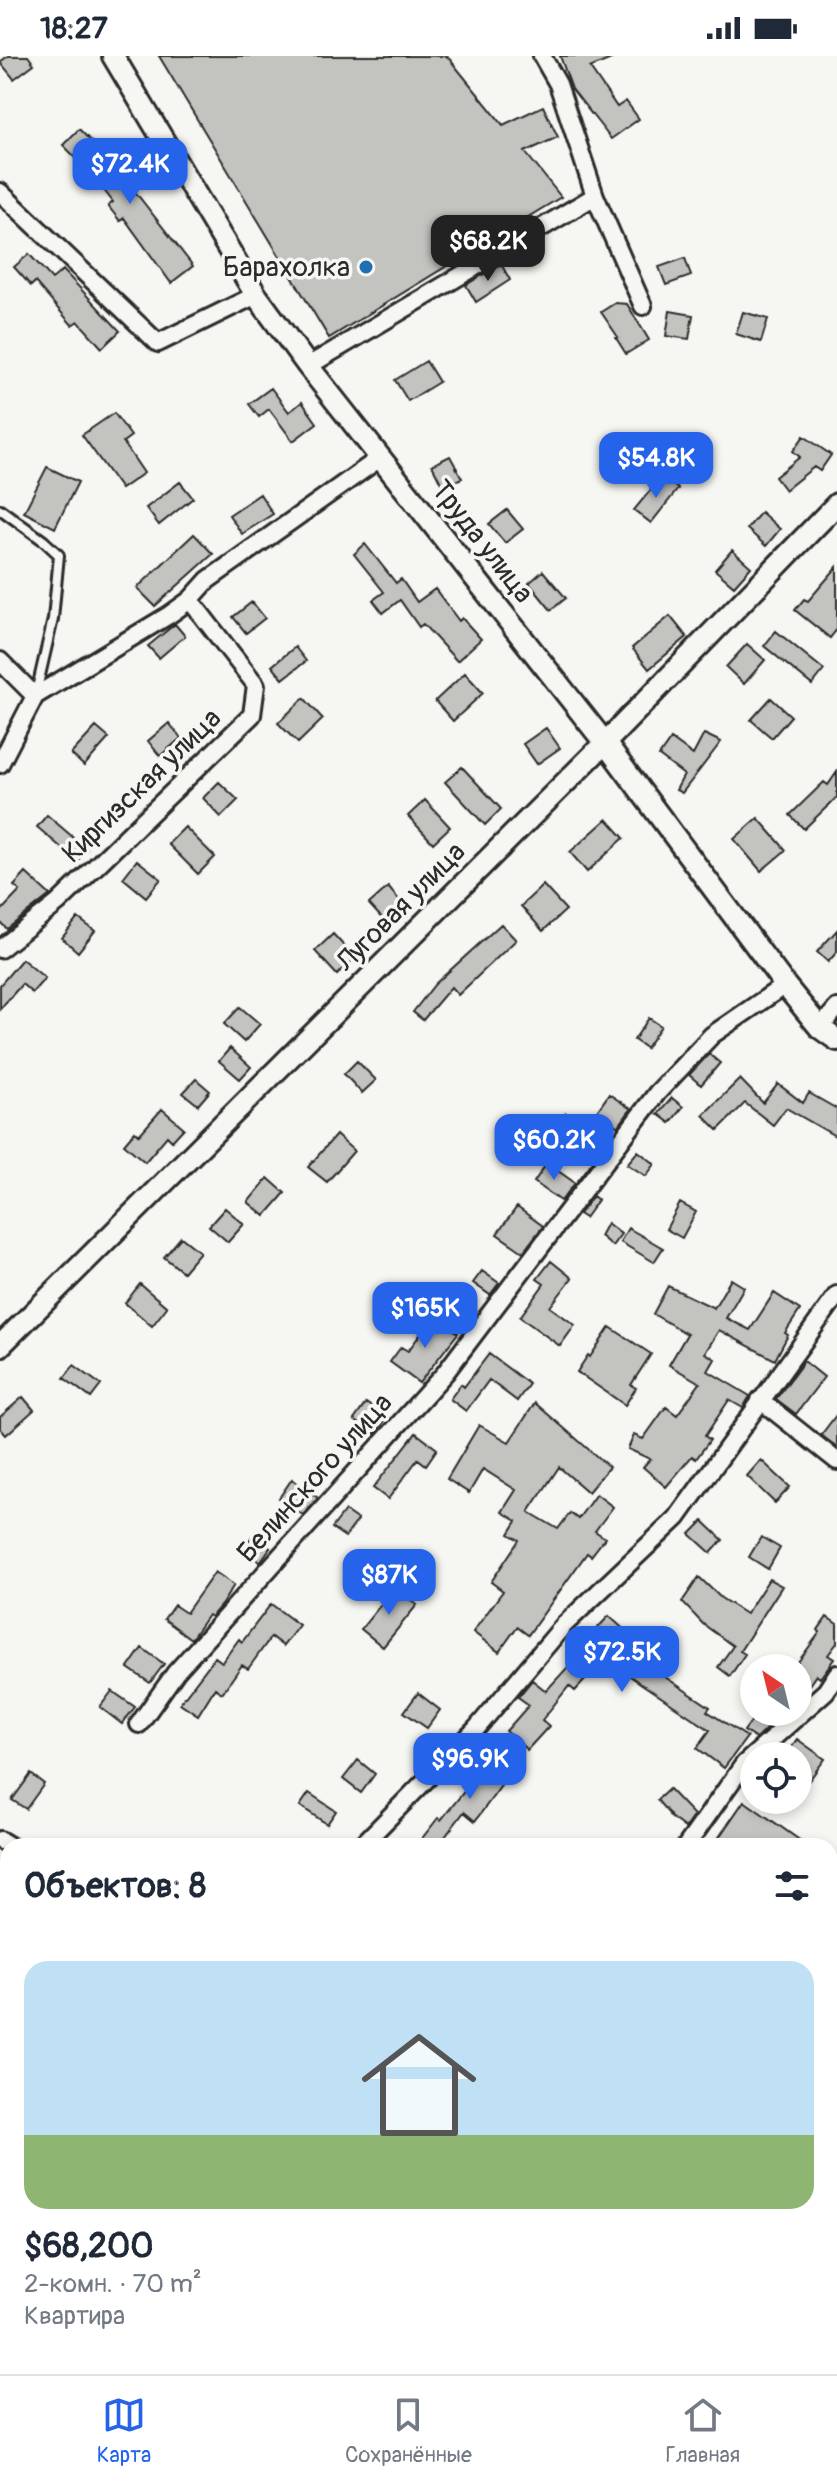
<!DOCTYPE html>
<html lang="ru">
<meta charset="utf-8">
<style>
body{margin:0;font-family:Pangolin,sans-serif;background:#f6f6f7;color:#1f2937;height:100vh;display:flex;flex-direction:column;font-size:30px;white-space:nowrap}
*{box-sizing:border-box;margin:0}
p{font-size:26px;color:#747a83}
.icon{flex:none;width:44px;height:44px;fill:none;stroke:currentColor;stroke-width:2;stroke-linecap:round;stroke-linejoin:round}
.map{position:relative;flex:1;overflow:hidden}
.drawer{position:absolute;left:0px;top:1782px;width:838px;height:536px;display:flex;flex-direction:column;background:#fff;border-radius:24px 24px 0 0;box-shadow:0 4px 12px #0003}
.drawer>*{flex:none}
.needle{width:52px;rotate:325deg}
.tools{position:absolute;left:740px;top:1598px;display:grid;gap:16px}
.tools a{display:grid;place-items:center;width:72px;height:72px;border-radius:50%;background:#fff;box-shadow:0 4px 12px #0003;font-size:40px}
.price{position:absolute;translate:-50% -68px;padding:0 18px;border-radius:16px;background:#2563eb;color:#fff;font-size:26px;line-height:52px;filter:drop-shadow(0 2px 4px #0008)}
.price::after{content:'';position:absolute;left:50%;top:48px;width:24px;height:18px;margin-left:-12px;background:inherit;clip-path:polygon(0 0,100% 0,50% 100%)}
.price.active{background:#222;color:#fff}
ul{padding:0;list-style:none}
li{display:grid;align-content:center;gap:16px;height:424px;padding:0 24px}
li span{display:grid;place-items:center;height:248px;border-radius:24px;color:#555}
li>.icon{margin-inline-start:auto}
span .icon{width:144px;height:144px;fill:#fffc;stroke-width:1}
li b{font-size:34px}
h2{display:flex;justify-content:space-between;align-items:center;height:96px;padding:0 24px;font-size:34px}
.status{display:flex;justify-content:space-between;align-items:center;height:56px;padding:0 40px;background:#fff;direction:ltr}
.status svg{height:22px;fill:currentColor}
.tabs{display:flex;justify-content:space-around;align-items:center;height:112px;border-top:2px solid #e0e1e3;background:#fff;font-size:22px;color:#747a83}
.tabs a{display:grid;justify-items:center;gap:4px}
.tabs .active{color:#2563eb}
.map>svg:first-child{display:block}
</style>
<div class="status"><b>18:27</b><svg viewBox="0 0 49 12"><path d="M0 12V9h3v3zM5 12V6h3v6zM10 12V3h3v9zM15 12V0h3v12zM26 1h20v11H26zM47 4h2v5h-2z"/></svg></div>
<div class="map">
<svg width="837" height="2318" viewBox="0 0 837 2318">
<rect width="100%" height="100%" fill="#f6f6f2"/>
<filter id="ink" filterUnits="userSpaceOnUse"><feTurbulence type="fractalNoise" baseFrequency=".0125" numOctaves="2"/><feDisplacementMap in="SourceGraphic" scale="16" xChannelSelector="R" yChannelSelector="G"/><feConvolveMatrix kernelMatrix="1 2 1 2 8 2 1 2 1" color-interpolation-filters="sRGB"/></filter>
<g filter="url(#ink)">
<path fill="#c3c3c0" stroke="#2b2b2b" stroke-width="2" d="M8,0h20l6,8 -20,15 -14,-17z
M159,0h288l56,69 40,-19 15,31 -33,15 36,45 -74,45 3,4 -36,21 -2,-4 -123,75z
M560,0h58l-28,12 27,39 9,-6 13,18 -28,20 -39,-50z
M79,73l27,28 5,-3 11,15 -3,2 74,95 -22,17 -47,-65 -4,3 -12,-15 5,-4 -24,-31 -26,-26z
M29,198l23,25 11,-9 57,61 -18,17 -24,-27 -6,4 -37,-43 -4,4 -17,-19z
M685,202l6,18 -25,9 -7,-18z
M501,208l9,16 -34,22 -10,-17z
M615,247l12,1 22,36 -23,14 -10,-16 2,-1 -17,-25z
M670,255l23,4 -4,24 -23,-3z
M743,256l25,7 -7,23 -25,-8z
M426,305l13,21 -31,19 -13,-21z
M271,332l18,24 13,-10 15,21 -24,18 -24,-32 -10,8 -10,-13z
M114,357l17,23 -8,6 21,31 -23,16 -39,-54z
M804,380l27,19 -11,16 -6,-4 -29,23 -10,-13 25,-20 -7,-6z
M450,400l12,22 -19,9 -11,-22z
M47,411l31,15 -23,46 -31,-16z
M662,420l16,13 -27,34 -17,-13z
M180,426l13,16 -34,27 -13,-17z
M260,438l13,20 -31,20 -13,-19z
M507,454l16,19 -18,14 -16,-19z
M761,456l19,17 -14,17 -19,-17z
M194,478l19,20 -58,52 -18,-18z
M365,488l31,39 5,-4 16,23 18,-13 24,32 3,-3 19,21 -24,22 -34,-37 -4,3 -19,-27 -17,13 -10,-13 11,-8 -30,-38z
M732,494l19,17 -17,19 -19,-16z
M837,511v62l-7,9 -35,-28 9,-11 4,2z
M543,515l23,27 -15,12 -22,-27z
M252,546l13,16 -19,15 -13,-16z
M670,560l17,21 -38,32 -17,-21z
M175,568l10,12 -26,22 -11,-12z
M776,575l48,39 -12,15 -48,-39z
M747,588l18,16 -21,24 -18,-17z
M295,591l11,14 -23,18 -11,-13z
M465,617l18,20 -30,28 -18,-20z
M304,642l19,21 -25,24 -20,-20z
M771,642l20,18 -19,22 -21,-18z
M169,667l12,15 -21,18 -12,-15z
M96,671l13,11 -25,28 -13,-12z
M546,672l14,20 -23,16 -14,-20z
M704,678l17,8 -39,51 -6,-3 8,-15 -25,-19 12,-17 22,16z
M462,711l39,42 -16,16 -40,-43z
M837,716v25l-33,32 -14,-14 34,-33 4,3z
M219,726l19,18 -17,17 -18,-19z
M425,744l25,27 -17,16 -25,-27z
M47,759l40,34 -10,12 -40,-34z
M758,762l28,32 -25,21 -27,-32z
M607,763l17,19 -37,34 -17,-20z
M185,771l30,30 -17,17 -30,-30z
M137,804l24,19 -15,18 -23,-19z
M26,817l24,22 -43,34 -7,-7v-10l20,-21 -6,-5z
M543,829l23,25 -23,21 -22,-25z
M388,831l18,21 -18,17 -19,-21z
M78,862l17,13 -17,21 -16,-14z
M501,868l15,16 -58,55 -7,-8 -28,33 -10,-8 22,-28z
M837,874v22l-9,10 -11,-10z
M333,878l22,24 -18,17 -22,-24z
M22,903l23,19 -13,15 -10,-9 -22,25v-24z
M240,951l20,17 -16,18 -20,-18z
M649,962l12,8 -15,22 -12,-8z
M230,992l21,19 -11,12 -21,-18z
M709,998l11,9 -19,22 -12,-10z
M357,1005l19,19 -14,13 -18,-19z
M196,1023l14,12 -12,14 -15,-12z
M740,1023l23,24 15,-19 25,19 6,-10 28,16v28l-51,-29 -13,17 -28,-22 -27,27 -15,-15z
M609,1038l22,15 -13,18 -8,-6 -26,37 -33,-25 15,-20 20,14z
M672,1042l11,9 -13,16 -12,-9z
M162,1053l22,19 -12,13 -5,-5 -22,26 -21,-18 11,-13 4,4z
M336,1079l18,16 -27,31 -19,-15z
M638,1095l17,13 -9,12 -19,-12z
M547,1107l28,20 -14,18 -27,-19z
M268,1122l17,15 -20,23 -17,-14z
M593,1140l5,4 -13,18 -6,-4z
M680,1147l16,9 -14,26 -16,-9z
M517,1151l26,19 -20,26 -26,-18z
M225,1152l19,16 -16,18 -19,-16z
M607,1167l14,11 -9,12 -12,-10z
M628,1172l35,20 -9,14 -34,-20z
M181,1181l19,15 -17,20 -19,-15z
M551,1205l21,17 -22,29 25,18 -15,21 -40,-29 24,-33 -7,-5z
M482,1215l17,12 -9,12 -17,-12z
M731,1223l13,8 -18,31 24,12 24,-37 26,17 -15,23 3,2 -13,25 -56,-30 -14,23 10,6 -7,12 42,25 -7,12 -14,-8 -24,36 5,4 -14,19 -4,-3 -26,31 -23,-20 7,-8 -22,-10 6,-14 9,4 23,-32 11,8 23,-32 -31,-18 18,-31 -34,-20 15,-28 46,22z
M140,1228l27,23 -15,19 -27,-23z
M434,1260l24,17 -39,50 -29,-21 11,-15 7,4z
M610,1271l41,27 -20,31 5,3 -11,17 -48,-33 11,-17 2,2z
M489,1298l40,30 -12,17 -28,-21 -23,31 -16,-12 11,-15 3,3z
M804,1305l20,16 -28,37 -20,-15z
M74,1309l27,20 -10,13 -27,-20z
M23,1341l11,13 -28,25 -6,-7v-11z
M366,1347l21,15 -12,16 -21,-14z
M535,1347l74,64 -21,25 -29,-25 -30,45 29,17 12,-16 8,6 18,-25 17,13 -18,24 10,7 -14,18 -4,-3 -59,82 -11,-8 -18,25 -26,-20 30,-41 -12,-9 28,-42 -10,-6 8,-13 -15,-9 14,-22 -33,-21 -14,24 -22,-14 32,-54 30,17z
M837,1358v33l-16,-12z
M416,1377l21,16 -11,16 -8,-6 -30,40 -15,-11z
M761,1404l29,27 -15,16 -28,-27z
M292,1423l26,19 -15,17 -24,-17z
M345,1455l13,9 -13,17 -13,-9z
M703,1465l20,19 -12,13 -21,-19z
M253,1479l17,13 -10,14 -18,-12z
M761,1481l19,11 -12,21 -19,-12z
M215,1516l19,13 -12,19 -11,13 -3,-2 -17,24 -27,-20 10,-14 12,8z
M699,1521l22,21 25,16 23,-35 13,7 -42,65 5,3 -15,22 -12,-9 15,-21 -30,-22 -21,-22z
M395,1531l22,18 -34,42 -22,-18z
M271,1548l28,21 -16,21 -12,-9 -23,32 -6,-4 -20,28 -7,-5 -17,27 -18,-12 35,-46 7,5 17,-23 3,3z
M609,1560l19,17 -11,12 93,62 -3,4 40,26 -23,31 -27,-20 13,-18 -101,-68 -10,3 -24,26 -6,-5 -27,34 7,6 -22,24 -21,-19 23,-26 -11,-8 14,-17 14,11 44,-48 -4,-3z
M827,1561l10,7v19l-9,12 6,4 -14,19 -4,-3 -18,26v-39l22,-30 -2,-2z
M142,1592l22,16 -14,19 -22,-15z
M112,1635l23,16 -13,17 -22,-17z
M418,1637l22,17 -13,18 -23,-16z
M758,1656h25l-27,27 -12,-8z
M797,1683l28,20 -27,36v-39h-13z
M493,1700l19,15 -37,50 -11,-9 -26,34h-22l22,-28 3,2z
M358,1704l17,14 -14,19 -18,-14z
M31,1718l13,10 -18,25 -14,-9z
M669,1733l25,26 -9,13 -16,-12 1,-1 -13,-15z
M309,1737l27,18 -9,13 -27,-18z
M744,1745l64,45h-95z"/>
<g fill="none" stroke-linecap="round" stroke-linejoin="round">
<defs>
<path id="service" d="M0,453l44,32 15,14 -6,64 -17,74"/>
<path id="minor" d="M542,0l16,28 37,112 48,110
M0,136l158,151 98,-48
M308,310l287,-170
M0,605l35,35 -35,68
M35,640l134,-81 21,-15
M0,893l58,-46 194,-188 4,-30 -66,-85 18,-20 172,-122
M820,972l17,-20
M760,1344l77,61
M139,1668l37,-52 269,-299 212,-280 55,-58 73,-50
M0,1784l10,6
M361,1790l115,-117 88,-104 113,-107 160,-223
M686,1790l58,-82 82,-73 11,-17
M0,1973l8,-12
M830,2310l7,4
M15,2318l5,-8
M204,2318l4,-8
M488,2318l7,-8"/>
<path id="tertiary" d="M113,0l143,239 52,71 297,377 180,242 35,43 17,12
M0,1290l605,-603 232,-239"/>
<path id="trunk" d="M830,2282l7,-9
M801,2318l6,-8"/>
</defs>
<use href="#service" stroke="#2b2b2b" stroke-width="14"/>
<use href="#minor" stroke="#2b2b2b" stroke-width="22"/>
<use href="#tertiary" stroke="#2b2b2b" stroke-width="26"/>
<use href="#trunk" stroke="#2b2b2b" stroke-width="32"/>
<use href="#service" stroke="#f6f6f2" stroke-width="8"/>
<use href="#minor" stroke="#f6f6f2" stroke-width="16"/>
<use href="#tertiary" stroke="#f6f6f2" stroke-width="20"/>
<use href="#trunk" stroke="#f6f6f2" stroke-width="26"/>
</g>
</g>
<circle fill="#1f6fb2" stroke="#f6f6f2" stroke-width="3" cx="366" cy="211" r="8"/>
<g text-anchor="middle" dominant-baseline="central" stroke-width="7" stroke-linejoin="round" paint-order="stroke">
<g font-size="28" fill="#2b2b2b" stroke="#f6f6f2" text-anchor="end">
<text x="350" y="211">Барахолка</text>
</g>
<g font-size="28" fill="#2b2b2b" stroke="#f6f6f2">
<text transform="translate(482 486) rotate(52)">Труда улица</text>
<text transform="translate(142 730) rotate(-44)">Киргизская улица</text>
<text transform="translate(401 851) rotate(-45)">Луговая улица</text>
<text transform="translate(315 1422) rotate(-48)">Белинского улица</text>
</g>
</g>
</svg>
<div class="tools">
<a><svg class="needle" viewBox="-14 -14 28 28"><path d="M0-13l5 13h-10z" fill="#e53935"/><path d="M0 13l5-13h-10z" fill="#747a83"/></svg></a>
<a><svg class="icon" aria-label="locate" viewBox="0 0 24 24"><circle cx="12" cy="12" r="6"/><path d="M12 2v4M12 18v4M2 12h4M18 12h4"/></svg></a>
</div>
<b class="price" style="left:130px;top:150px">$72.4K</b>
<b class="price active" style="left:488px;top:227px">$68.2K</b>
<b class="price" style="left:656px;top:444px">$54.8K</b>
<b class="price" style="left:554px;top:1126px">$60.2K</b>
<b class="price" style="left:425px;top:1294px">$165K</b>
<b class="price" style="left:389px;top:1561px">$87K</b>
<b class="price" style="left:622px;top:1638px">$72.5K</b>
<b class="price" style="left:470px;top:1745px">$96.9K</b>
<section class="drawer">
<h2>Объектов: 8<svg class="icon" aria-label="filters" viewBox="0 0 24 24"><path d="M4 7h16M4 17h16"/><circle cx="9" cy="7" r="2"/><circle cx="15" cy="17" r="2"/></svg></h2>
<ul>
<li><span style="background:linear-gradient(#bfe0f5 70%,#8fb573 0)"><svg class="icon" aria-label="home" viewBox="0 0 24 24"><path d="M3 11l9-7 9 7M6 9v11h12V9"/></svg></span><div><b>$68,200</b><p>2-комн. · 70 m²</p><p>Квартира</p></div></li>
</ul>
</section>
</div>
<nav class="tabs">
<a class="active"><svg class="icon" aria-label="map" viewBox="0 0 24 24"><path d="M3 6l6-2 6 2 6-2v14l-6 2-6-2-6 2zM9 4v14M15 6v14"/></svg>Карта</a>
<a><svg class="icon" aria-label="saved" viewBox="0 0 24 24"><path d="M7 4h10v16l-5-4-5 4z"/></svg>Сохранённые</a>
<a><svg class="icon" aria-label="home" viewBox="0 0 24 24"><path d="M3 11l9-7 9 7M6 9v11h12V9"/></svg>Главная</a>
</nav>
